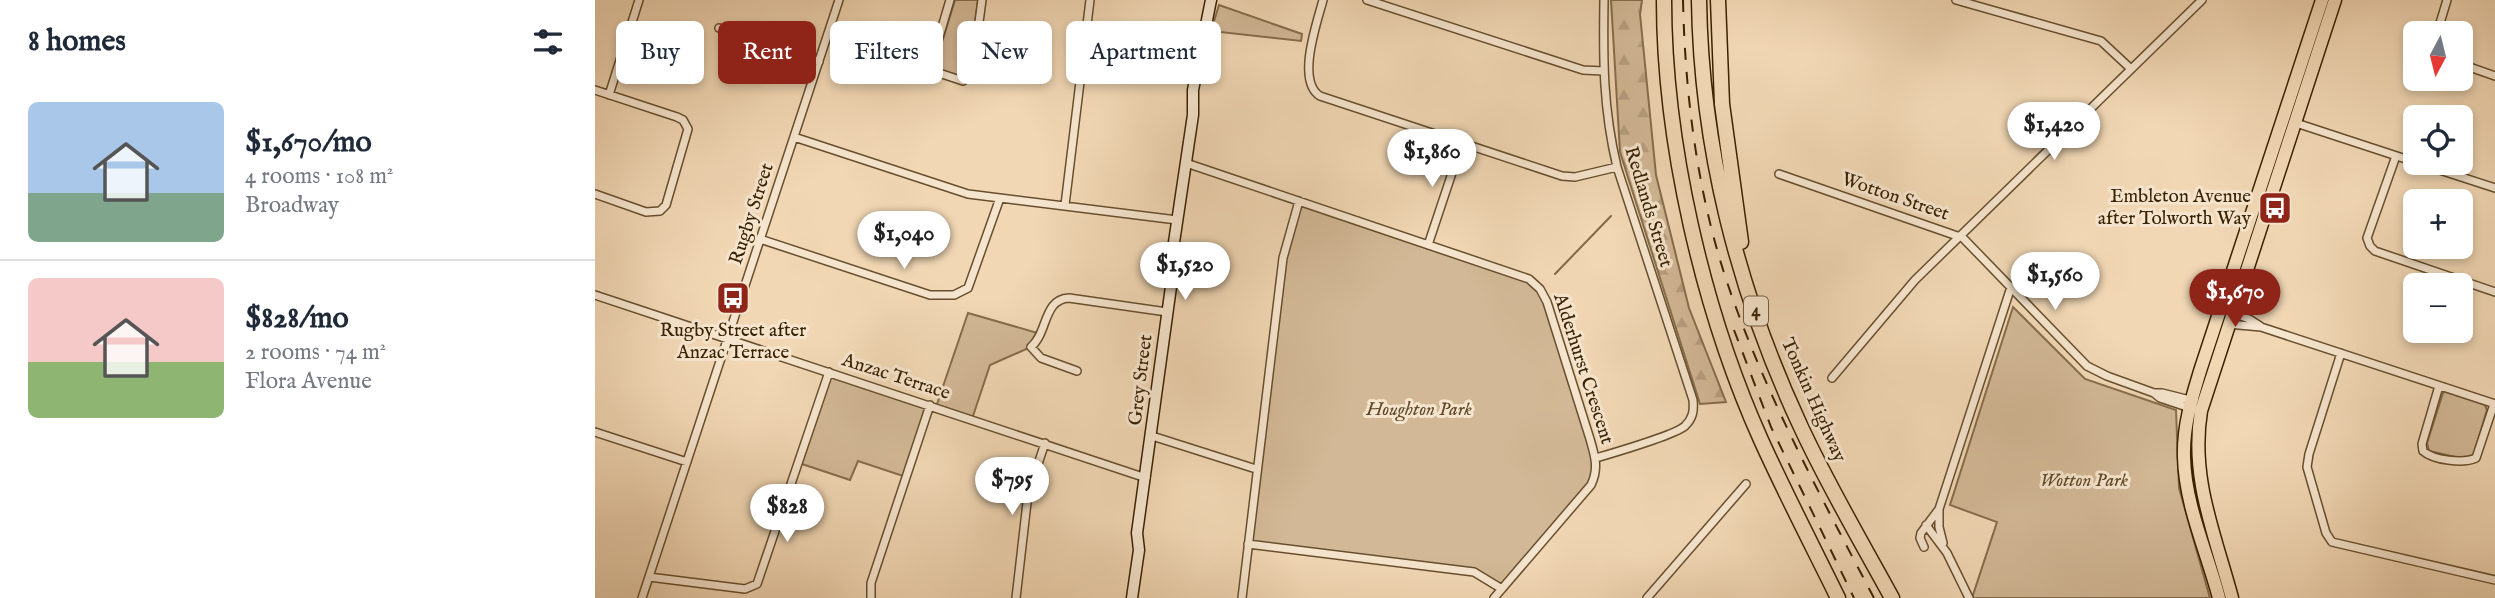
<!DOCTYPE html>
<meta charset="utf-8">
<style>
body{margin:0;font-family:"IM FELL English",serif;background:#f6f6f7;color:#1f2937;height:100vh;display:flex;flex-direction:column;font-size:26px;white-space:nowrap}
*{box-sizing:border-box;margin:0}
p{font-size:23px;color:#747a83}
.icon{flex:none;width:38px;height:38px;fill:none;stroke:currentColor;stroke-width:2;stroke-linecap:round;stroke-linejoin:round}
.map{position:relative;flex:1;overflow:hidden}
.side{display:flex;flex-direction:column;background:#fff;width:595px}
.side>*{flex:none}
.hud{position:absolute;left:21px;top:21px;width:665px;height:63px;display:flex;gap:14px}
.needle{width:46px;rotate:187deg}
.controls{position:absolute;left:1808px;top:21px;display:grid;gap:14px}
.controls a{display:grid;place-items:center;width:70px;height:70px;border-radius:10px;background:#fff;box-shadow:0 4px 10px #0003;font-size:35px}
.price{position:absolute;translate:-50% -60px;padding:0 16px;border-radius:24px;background:#fff;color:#222;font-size:23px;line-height:46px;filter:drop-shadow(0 2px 4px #0008)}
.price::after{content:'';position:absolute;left:50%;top:42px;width:21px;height:16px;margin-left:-10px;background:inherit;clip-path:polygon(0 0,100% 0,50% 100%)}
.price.active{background:#8f2418;color:#fff}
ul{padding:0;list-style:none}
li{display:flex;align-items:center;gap:21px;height:175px;padding:0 28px}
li+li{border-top:2px solid #e0e1e3}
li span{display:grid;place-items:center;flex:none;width:196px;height:140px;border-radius:10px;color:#555}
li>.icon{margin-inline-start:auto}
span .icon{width:84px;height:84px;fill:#fffc;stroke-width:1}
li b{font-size:30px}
h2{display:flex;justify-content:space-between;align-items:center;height:84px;padding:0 28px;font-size:30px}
.tag{padding:0 24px;border-radius:10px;background:#fff;box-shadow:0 4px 10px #0003;font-size:24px;line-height:63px}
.tag.active{background:#8f2418;color:#fff}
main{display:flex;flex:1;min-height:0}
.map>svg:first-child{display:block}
</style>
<main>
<section class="side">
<h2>8 homes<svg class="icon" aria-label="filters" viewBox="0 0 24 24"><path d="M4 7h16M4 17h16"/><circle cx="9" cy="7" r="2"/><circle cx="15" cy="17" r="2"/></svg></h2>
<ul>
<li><span style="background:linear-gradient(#a9c7e8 65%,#7fa58c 0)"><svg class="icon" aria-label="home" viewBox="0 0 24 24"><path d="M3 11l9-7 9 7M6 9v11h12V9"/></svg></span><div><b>$1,670/mo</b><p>4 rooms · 108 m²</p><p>Broadway</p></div></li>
<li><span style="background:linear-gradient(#f6c9c9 60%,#8fb573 0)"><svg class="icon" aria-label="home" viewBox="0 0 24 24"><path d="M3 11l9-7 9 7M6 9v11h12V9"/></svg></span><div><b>$828/mo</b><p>2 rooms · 74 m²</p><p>Flora Avenue</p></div></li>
</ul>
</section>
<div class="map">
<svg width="1900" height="598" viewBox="0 0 1900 598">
<defs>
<pattern id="forest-firs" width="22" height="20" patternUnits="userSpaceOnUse" patternTransform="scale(1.75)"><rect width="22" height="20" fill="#d2b896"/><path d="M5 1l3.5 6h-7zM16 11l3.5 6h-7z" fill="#b59e80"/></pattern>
</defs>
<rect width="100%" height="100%" fill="#f1d7b4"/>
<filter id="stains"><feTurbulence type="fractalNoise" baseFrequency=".00286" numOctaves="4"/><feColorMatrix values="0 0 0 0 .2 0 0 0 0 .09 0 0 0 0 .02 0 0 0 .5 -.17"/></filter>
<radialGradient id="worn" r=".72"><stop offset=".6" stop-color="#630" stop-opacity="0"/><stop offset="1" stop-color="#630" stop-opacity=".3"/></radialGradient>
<path fill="#d2b896" stroke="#866d4c" stroke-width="2" d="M360,0h23l-9,68 -10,8c-11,-3 -19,-3 -23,-15z
M624,5l83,29 -1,7 -90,-10z
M704,201l230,78 11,10 56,169 -2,20 -92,111 -18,-13 -236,-32 35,-286z
M1418,307l72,72 91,31 3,78 31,110h-238l25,-76 -47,-17z
M373,313l73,21 -10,13 -41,18 -18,54 -36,-12z
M234,372l101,33 -24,72 -48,-16 -8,19 -51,-17z
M1851,391l38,12 3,7 -14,47 -4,3 -40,-9 -2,-8 16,-50z"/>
<path fill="url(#forest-firs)" stroke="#866d4c" stroke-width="2" d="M1016,0h31l-2,14 16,161 33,133 37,94 -26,2 -80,-252z"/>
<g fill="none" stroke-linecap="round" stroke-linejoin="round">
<path stroke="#826948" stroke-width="2" d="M960,274l56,-58"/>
<defs>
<path id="street" d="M355,0l-19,64 8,9 24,8 9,-7 10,-74
M728,0c-6,23 -27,81 -3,96l242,80 13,1 42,-10
M772,0l216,70 20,1
M1361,0l145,41 29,27
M124,28l100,34
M1842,33l10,-33
M1866,64l34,12
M0,90l82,27 6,3 5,9 -22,76 -6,6 -14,1 -51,-18
M14,95l30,-95
M1698,122l122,40
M199,137l174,57 209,26
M1801,156l-29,82 3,8 5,5 120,41
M591,163l343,116 11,10 7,13 43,137c5,17 9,30 1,46l-97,113
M1823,163l77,25
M1184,174l184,64 124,128 20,10 47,17 6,5 30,10
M470,205l25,-205
M165,239l170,56h24l14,-7 32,-90
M833,245l34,-102
M0,295l551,183
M1635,312l19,7 11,7
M1633,324l33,3 234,77
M1746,353l-32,101 -2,13 19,66 6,9 163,38
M482,371l-36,-13 -10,-11c17,-14 12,-48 38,-49l98,14
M1237,378l83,-98 287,-280
M1844,386l-17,58 1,7c10,9 40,13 53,7l18,-54
M1560,393h7l32,8
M0,432l92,30
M557,436l104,33
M1001,458c17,-5 79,-23 89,-32 8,-8 9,-15 8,-26l-76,-233c-14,-59 -14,-107 -13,-167
M1344,510v17l4,16
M1331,525l21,28 22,45
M653,544l226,28 28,17
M1329,547l-4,-9 1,-5 18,-24 72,-222
M54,577l96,12 12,-5 72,-212
M47,598l197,-598
M276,598v-15l59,-178
M421,598l12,-104 17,-51
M647,598l41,-340 16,-57
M1052,598l99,-114"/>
<path id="secondary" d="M537,598l7,-48 -2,-17 37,-268 -1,-16 20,-134v-25l18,-90"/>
<path id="primary" d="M1624,598c-12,-46 -34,-93 -35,-141 -1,-31 8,-60 17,-89l121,-368
M1637,598c-17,-64 -42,-120 -31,-187l134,-411"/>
<path id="highway" d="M1069,0c0,142 39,311 97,440 24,53 51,105 77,158
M1104,0c2,147 39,292 101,425 27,59 61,116 92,173
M1123,0l4,104 19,138"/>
</defs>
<use href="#street" stroke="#674f2e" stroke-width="10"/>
<use href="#secondary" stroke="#392202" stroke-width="13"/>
<use href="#primary" stroke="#392202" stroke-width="15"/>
<use href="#highway" stroke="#392202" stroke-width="17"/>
<use href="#street" stroke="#f6e5ce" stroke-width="7"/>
<use href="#secondary" stroke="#f6e5ce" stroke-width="10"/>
<use href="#primary" stroke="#f1d7b4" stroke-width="12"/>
<use href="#highway" stroke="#f1d7b4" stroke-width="14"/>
<path stroke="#392202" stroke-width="2" stroke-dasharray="12 12" stroke-linecap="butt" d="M1088,0c2,94 14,192 44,282 37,110 93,213 147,316
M1139,330l37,97 83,171"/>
</g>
<defs>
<symbol id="bus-square" viewBox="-11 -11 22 22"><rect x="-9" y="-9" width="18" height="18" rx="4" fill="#8f2418" stroke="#f6e5ce"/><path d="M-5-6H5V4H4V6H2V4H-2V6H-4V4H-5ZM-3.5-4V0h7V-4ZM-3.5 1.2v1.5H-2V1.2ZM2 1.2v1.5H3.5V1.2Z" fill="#fff"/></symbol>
</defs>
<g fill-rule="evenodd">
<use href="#bus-square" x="1661" y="189" width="38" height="38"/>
<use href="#bus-square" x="119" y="279" width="38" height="38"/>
</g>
<g text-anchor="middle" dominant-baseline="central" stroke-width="6" stroke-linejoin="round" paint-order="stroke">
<rect fill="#f6e5ce" stroke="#725c3f" stroke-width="2" x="1149" y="296.5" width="24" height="29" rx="5"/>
<g font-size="18" font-weight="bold" fill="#392202">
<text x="1161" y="311">4</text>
</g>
<g font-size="19" fill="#392202" stroke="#f6e5ce">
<text transform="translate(1300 197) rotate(19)">Wotton Street</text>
<text transform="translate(1053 207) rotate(73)">Redlands Street</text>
<text transform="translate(157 214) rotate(-72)">Rugby Street</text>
<text transform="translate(988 369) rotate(72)">Alderhurst Crescent</text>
<text transform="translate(301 377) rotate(18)">Anzac Terrace</text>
<text transform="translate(546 380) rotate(-83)">Grey Street</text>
<text transform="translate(1218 400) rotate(66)">Tonkin Highway</text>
</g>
<g font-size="19" fill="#392202" stroke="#f6e5ce" text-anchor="end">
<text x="1656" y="197">Embleton Avenue<tspan x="1656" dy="22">after Tolworth Way</tspan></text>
<text x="138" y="331" text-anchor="middle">Rugby Street after<tspan x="138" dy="22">Anzac Terrace</tspan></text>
</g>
<g font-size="19" font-style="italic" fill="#5f4827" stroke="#f6e5ce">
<text x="824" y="410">Houghton Park</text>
<text x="1489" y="481">Wotton Park</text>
</g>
</g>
<rect width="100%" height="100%" filter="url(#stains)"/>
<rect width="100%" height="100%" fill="url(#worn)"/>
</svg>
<div class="controls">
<a><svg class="needle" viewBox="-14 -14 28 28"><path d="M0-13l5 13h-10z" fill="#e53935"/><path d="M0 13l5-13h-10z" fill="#747a83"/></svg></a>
<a><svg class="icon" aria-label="locate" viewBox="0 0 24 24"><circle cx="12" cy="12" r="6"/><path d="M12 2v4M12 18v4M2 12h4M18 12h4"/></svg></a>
<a>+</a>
<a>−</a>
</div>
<b class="price" style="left:1459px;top:162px">$1,420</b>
<b class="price" style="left:837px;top:189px">$1,860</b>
<b class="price" style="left:309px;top:271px">$1,040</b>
<b class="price" style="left:590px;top:302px">$1,520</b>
<b class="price" style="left:1460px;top:312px">$1,560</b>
<b class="price active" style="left:1640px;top:329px">$1,670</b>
<b class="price" style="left:417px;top:517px">$795</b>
<b class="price" style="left:192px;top:544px">$828</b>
<div class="hud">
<a class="tag">Buy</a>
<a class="tag active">Rent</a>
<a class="tag">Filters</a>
<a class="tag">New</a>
<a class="tag">Apartment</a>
</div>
</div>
</main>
